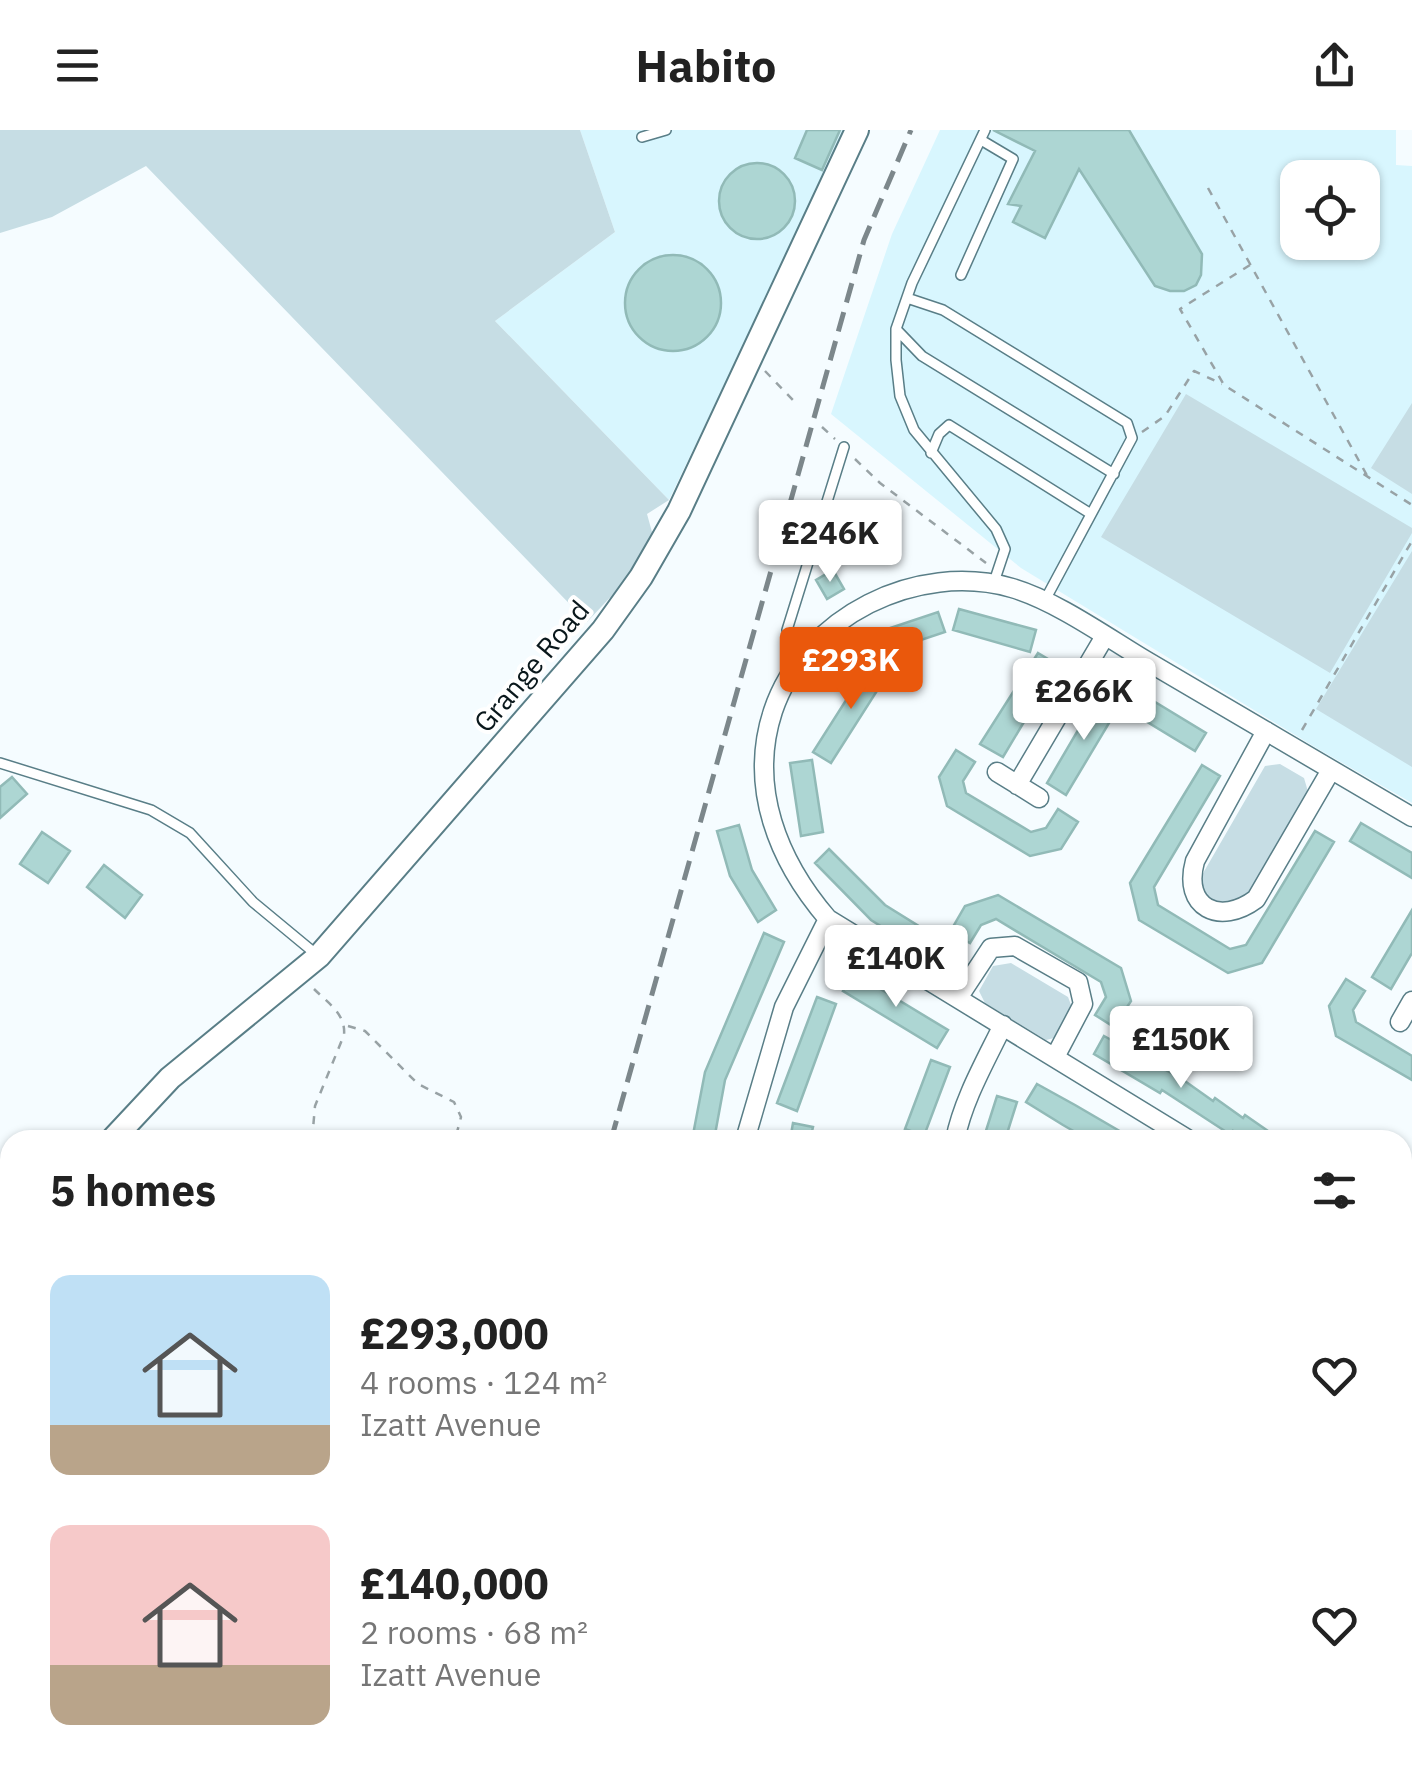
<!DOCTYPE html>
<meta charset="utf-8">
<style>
body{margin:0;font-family:"IBM Plex Sans",sans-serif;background:#f2f2f2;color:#222;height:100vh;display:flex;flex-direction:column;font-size:38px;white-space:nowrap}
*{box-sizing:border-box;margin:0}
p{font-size:32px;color:#767676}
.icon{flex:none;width:55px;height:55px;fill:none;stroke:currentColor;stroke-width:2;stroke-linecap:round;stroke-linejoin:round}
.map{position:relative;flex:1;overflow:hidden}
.sheet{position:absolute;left:0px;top:1000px;width:1412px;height:642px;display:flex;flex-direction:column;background:#fff;border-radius:30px 30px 0 0;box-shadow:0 2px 8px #0004}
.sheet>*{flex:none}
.tools{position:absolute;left:1280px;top:30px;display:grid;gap:20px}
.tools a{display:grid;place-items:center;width:100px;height:100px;border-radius:20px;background:#fff;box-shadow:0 2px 8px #0004;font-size:50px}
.price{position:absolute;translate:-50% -85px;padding:0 22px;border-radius:10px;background:#fff;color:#222;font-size:32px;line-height:65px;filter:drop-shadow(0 2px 5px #0008)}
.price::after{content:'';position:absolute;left:50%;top:60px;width:30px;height:22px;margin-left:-15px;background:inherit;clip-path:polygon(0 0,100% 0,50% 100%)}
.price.current{background:#ea580c;color:#fff}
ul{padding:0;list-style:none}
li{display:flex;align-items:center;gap:30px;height:250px;padding:0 50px}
li span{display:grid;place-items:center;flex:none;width:280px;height:200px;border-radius:20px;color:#555}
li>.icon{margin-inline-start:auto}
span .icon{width:120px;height:120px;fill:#fffc;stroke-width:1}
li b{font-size:42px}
h2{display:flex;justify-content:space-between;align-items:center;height:120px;padding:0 50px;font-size:42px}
header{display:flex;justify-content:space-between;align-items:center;height:130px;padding:0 50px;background:#fff;font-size:45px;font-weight:700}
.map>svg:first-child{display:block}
</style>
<header><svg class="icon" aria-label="menu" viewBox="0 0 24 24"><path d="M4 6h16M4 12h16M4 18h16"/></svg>Habito<svg class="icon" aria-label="share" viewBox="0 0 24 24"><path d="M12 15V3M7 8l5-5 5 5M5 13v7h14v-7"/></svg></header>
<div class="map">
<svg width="1412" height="1642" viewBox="0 0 1412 1642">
<rect width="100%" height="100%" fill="#f5fcff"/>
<path fill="#d8f6fe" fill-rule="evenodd" d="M580,0h266l-177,370 -174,-179 120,-89z
M940,0h456v35l16,1v637l-94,-54 -297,-181 -190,-154 61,-180zM1298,48h64v64h-64z
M466,1632l183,1 12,9h-198z"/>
<path fill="#c6dde4" d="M0,0h580l35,102 -120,89 174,179 -22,14 5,18 -18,40 -47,50 -441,-456 -94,51 -52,16z
M1186,264l226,134v5l-82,140 -229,-136z
M1412,273v91l-41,-26z
M1412,421v216l-96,-58z
M1280,634l24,14 5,17 -64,109 -21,6 -23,-15 1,-20 63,-109z
M1011,833l57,34 5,13 -15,27 -12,3 -61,-37 -6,-12 14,-25z
M649,1633h112l35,9h-135z"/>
<path fill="#add6d3" stroke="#91bab7" stroke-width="2.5" d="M807,0h33l-18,40 -27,-12z
M993,0h136l73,124 -1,21 -5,10 -12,6h-14l-15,-5 -76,-117 -34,69 -32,-16 8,-16 -13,-2 27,-53z
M719 71a38 38 0 1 1 76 0a38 38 0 1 1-76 0Z
M625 173a48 48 0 1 1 96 0a48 48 0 1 1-96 0Z
M833,440l11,19 -17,10 -11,-19z
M959,479l77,21 -6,22 -77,-22z
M938,482l7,20 -69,23 -7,-20z
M1038,523l20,12 -55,92 -23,-13z
M871,531l18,11 -58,91 -18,-11z
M1101,561l20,12 -55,92 -19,-12z
M1137,561l69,42 -11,18 -69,-42z
M956,620l19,12 -12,19 3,12 65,39 15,-4 12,-19 20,13 -17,27 -31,7 -83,-50 -8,-29z
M812,630l11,72 -22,4 -11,-73z
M1202,635l18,11 -66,111 4,18 72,44 16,-4 69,-114 19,11 -72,121 -34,10 -89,-53 -9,-37z
M12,647l15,17 -27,24v-31z
M1361,693l51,30v25l-62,-37z
M739,695l13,45 24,40 -18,12 -28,-46 -13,-45z
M42,702l28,19 -22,32 -28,-19z
M829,719l56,56 61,38 -11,17 -64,-40 -56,-57z
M104,735l38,30 -17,23 -38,-31z
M998,765l123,73 10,33 -17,26 -19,-12 11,-18 -5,-15 -105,-63 -15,6 -11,18 -20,-11 15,-26z
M1412,780v43l-21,36 -19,-12z
M764,803l20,9 -59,138 -11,60h-22l13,-68z
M854,843l94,57 -11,18 -94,-57z
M1346,849l19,12 -12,19 3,12 56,34v24l-76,-44 -7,-30z
M817,867l19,7 -39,107 -20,-8z
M1104,906l78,43 31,22 2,-3 28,20 2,-3 36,25h-36l-12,-9 -2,4 -69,-45 -2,3 -66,-39z
M931,930l19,7 -26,69 -19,-7z
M1037,954l38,21 60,35h-46l-26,-15 -37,-23z
M997,966l20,6 -12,38h-22z
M793,993l20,4 -3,13h-20z"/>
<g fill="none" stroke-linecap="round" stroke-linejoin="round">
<defs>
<path id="service" d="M985,0l-73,153 -16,46v31l4,36 14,34 82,99 9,20 -12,36
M642,7l24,-7
M961,145l52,-116 -32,-19
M907,168l36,12 184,113 5,15 -88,164
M896,199l26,27 192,118
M931,323l8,-19 10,-9 142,89
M807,520l-13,-4 -7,-16 57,-183
M0,633l151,47 39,23 63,69 64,53"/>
<path id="minor" d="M1266,601l-71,130c-13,47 25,65 61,38l75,-129
M997,642l42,26
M1017,655l88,-149
M958,868l33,-50 24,-2 63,36 5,22 -28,53
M1400,892l12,-21
M745,1010l39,-133 44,-88
M955,1010c8,-40 30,-78 48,-115
M1189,1010l-361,-221c-50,-58 -80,-132 -55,-208 32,-95 144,-150 239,-123 44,13 93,48 133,72 89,52 178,105 267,157
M1402,1140l10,2
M1402,1489l10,-6
M949,1632l10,10
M1394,1632l10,7h8
M1141,1642l5,-10"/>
<path id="tertiary" d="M112,1010l58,-62 149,-122 284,-326 38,-53 38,-66 178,-381
M0,1189l10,-17"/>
</defs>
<use href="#service" stroke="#597e87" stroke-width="12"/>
<use href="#minor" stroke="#597e87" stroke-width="21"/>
<use href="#tertiary" stroke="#597e87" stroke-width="26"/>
<path stroke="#98a2a5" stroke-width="2.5" stroke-dasharray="8 8" stroke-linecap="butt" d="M1208,58l161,291
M1250,135l-70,44 44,76 188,120
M765,241l28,29
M822,297l13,12
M1142,302l23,-16 29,-45 28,13
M855,329l25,24 106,80
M1302,600l110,-189
M348,896l17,5 53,53 36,18 7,15 -6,23
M312,1010l3,-34 29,-71c2,-21 -16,-32 -30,-46
M1402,1306l10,13
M1402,1410l10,-5
M1402,1541l10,16
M665,1632l14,10
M784,1632l8,10"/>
<use href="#service" stroke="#fff" stroke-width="9"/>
<use href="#minor" stroke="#fff" stroke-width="18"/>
<use href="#tertiary" stroke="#fff" stroke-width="22"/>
<path stroke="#7c878b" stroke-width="5" stroke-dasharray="20 10" stroke-linecap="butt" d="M611,1010l253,-900 47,-110
M437,1642l2,-10"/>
</g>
<g text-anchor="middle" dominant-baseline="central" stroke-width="8" stroke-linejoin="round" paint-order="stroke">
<g font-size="28" fill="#09171b" stroke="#fff">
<text transform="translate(531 536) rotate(-50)">Grange Road</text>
</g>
</g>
</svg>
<div class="tools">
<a><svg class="icon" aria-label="locate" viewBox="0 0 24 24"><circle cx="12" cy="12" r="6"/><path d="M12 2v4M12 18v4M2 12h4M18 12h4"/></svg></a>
</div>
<b class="price" style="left:830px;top:455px">£246K</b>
<b class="price current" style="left:851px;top:582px">£293K</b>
<b class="price" style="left:1084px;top:613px">£266K</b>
<b class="price" style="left:896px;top:880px">£140K</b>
<b class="price" style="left:1181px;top:961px">£150K</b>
<section class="sheet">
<h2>5 homes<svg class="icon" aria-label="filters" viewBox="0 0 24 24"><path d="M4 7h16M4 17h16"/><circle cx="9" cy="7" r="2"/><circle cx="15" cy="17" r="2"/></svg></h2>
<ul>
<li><span style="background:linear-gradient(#bfe0f5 75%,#b9a48a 0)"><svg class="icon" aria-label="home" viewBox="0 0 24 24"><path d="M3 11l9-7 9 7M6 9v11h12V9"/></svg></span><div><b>£293,000</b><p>4 rooms · 124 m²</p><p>Izatt Avenue</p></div><svg class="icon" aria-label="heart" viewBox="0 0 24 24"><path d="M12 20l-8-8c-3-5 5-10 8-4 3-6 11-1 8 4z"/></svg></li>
<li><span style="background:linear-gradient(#f6c9c9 70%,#b9a48a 0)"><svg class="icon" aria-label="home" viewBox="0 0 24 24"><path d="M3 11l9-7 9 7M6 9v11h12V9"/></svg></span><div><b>£140,000</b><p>2 rooms · 68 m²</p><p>Izatt Avenue</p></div><svg class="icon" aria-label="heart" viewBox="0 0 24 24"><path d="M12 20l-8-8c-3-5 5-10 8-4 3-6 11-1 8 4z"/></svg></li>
</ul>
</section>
</div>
